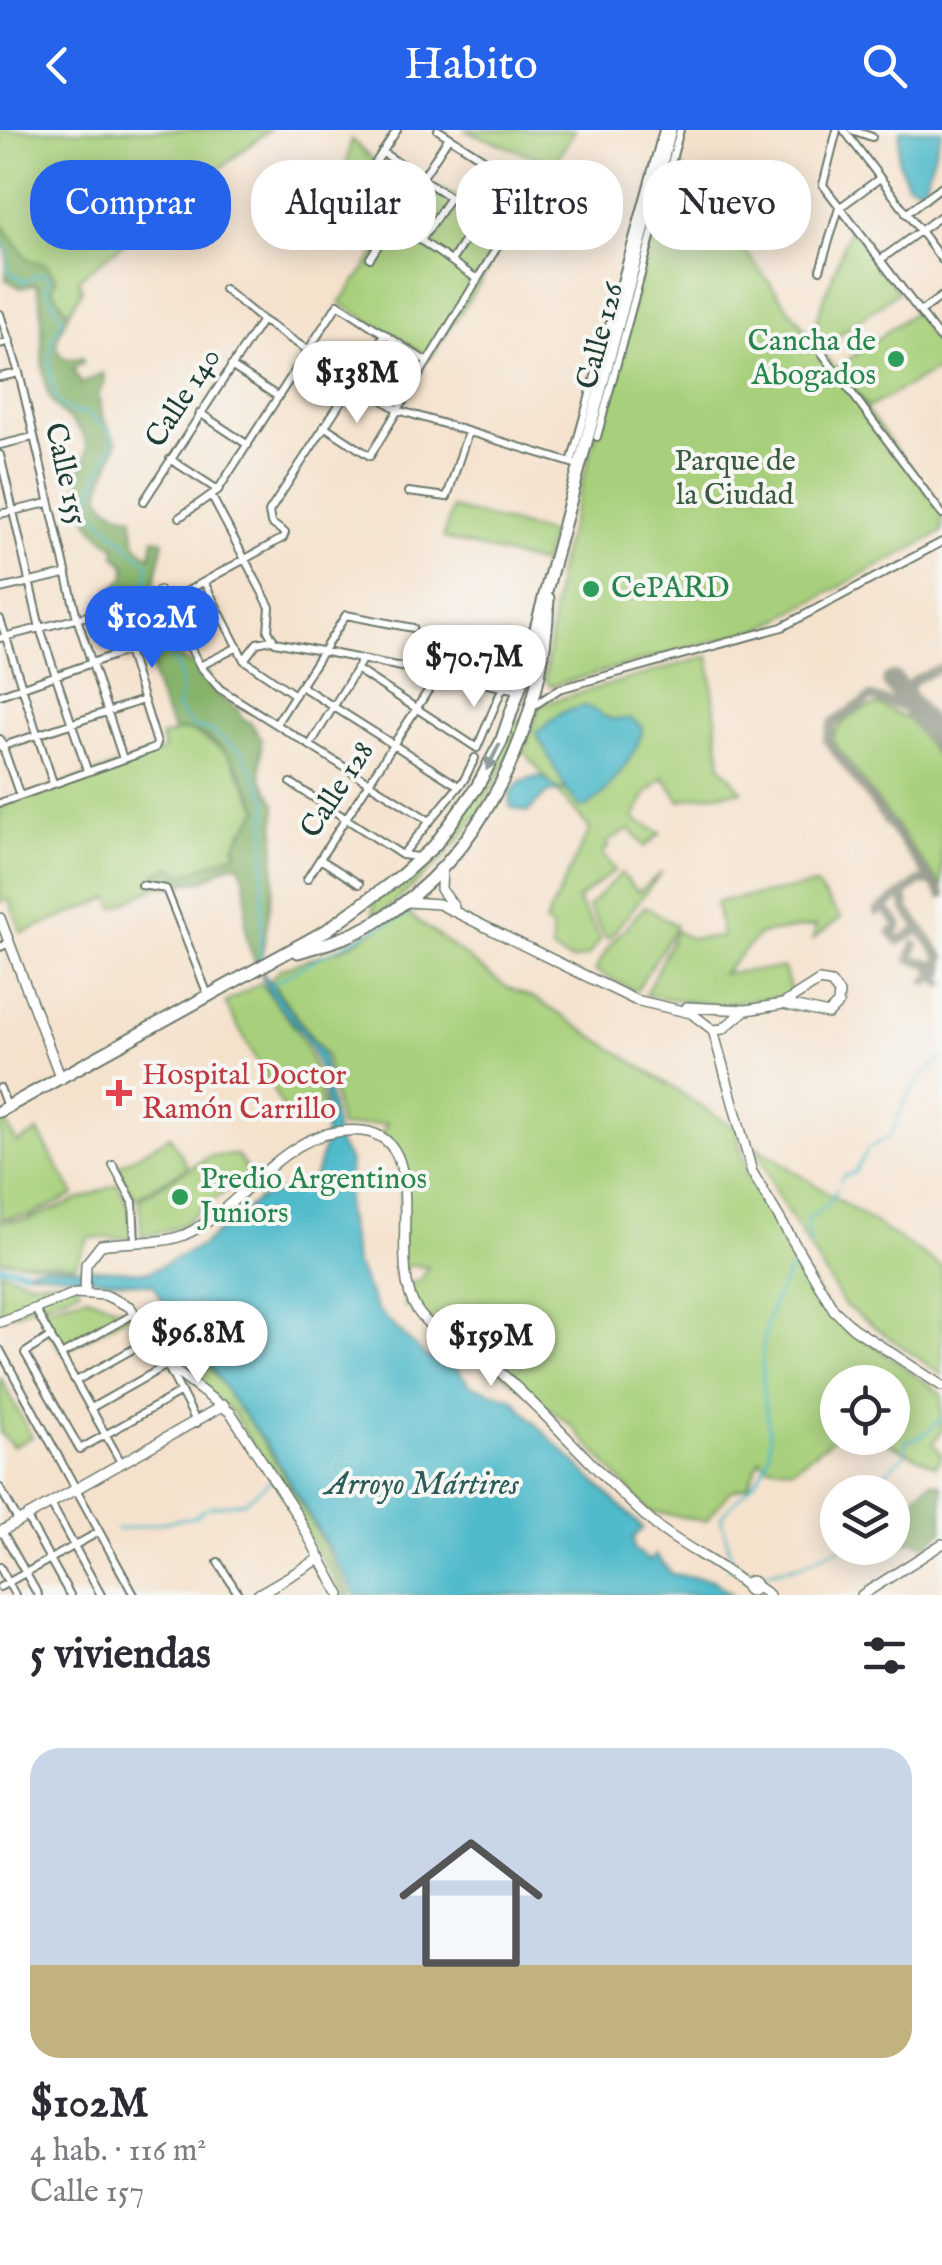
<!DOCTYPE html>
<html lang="es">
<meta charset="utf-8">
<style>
body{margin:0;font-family:"IM FELL English",serif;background:#f7f7f7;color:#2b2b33;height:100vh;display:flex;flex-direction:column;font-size:38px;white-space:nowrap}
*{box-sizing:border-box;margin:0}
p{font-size:32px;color:#7c7c81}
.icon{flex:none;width:55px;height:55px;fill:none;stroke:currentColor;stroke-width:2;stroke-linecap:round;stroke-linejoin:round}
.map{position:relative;height:1465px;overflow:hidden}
.details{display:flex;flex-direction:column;background:#fff;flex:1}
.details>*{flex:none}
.hud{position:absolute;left:30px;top:30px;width:882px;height:90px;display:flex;gap:20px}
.buttons{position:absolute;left:820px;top:1235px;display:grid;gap:20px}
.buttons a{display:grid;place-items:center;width:90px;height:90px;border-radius:50%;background:#fff;box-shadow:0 5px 25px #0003;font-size:50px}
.price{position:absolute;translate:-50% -85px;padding:0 22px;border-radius:35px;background:#fff;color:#222;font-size:32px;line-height:65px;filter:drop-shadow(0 2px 5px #0008)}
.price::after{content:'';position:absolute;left:50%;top:60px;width:30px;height:22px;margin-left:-15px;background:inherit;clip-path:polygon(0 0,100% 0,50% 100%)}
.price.selected{background:#2563eb;color:#fff}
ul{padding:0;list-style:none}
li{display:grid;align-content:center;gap:20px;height:530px;padding:0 30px}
li span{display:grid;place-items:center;height:310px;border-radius:30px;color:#555}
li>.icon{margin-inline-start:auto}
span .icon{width:180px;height:180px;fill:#fffc;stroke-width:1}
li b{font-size:42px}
h2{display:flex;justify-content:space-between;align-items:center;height:120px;padding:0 30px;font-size:42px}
.pill{padding:0 35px;border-radius:40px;background:#fff;box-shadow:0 5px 25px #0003;font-size:35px;line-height:90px}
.pill.selected{background:#2563eb;color:#fff}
header{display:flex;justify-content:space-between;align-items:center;height:130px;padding:0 30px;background:#2563eb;color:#fff;font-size:45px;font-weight:600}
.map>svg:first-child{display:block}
</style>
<header><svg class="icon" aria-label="back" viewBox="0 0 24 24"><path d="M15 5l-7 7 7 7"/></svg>Habito<svg class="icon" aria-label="search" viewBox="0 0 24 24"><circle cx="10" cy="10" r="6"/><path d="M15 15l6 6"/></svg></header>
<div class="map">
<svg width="942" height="1465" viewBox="0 0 942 1465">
<rect width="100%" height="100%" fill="#f6f6f2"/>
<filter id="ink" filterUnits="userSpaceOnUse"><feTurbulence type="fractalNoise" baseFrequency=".01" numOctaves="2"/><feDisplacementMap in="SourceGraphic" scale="20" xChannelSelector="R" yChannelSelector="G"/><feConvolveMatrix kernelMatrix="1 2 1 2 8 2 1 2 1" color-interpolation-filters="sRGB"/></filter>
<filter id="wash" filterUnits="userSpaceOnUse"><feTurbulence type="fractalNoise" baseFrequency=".0048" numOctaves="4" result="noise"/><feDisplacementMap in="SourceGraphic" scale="40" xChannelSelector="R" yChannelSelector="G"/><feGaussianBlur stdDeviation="2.25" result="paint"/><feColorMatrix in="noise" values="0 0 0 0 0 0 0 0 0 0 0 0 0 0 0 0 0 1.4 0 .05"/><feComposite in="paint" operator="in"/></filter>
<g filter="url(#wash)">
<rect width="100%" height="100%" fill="#f5e2cd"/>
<path fill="#a8d07b" stroke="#648658" stroke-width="2.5" d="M0,0h269l-191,149 4,11 -14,23 -30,-48 -10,-5 -28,-39z
M464,0h111l-21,34z
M351,9l24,24 141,58 -20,31h-9l1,18 -58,88 -90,-55 36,-50 -18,-22 -12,-3 -2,-49z
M674,27l268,353v22l-179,96 -212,58 -6,-6 14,-115z
M850,97l48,65 -74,54 -12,-13z
M914,182l28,39v16l-74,41 -31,-40z
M452,378l99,26 -9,30 -99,-26z
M709,526l12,109 21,26c-22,3 -41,3 -62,10l-16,-24 -18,17 -12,25 27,14 -16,14 -15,-18 -24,14 3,4 -7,6 13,17 -38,30 24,39 -13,17 -16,5 -20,-10v-22l-7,-7 45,-93 -67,-78 18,-47z
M880,575l29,15 33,44v124l-110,-148c4,-17 30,-34 48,-35z
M513,590l13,1 -45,90 -27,35 -9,-7z
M189,599l40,25 30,55 -6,15 -11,7 -5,22 -53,23 -28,-2 5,10 -46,24 -5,-10 -88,35 -13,-34 -9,3v-96l164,-56 -3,-13z
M442,713l6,1 1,9 -68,62 -8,-3 2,-12z
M662,742l-53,66h-3l-18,-31 33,-34 17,19z
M816,755l25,33 -28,21 3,-13 -56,8 -37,39 61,-5 8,28 -79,9 -68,-10 31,-64 13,7h33l-6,-36z
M645,776l31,20 -40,65 -41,-20 14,-25z
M406,782l100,75 30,12 199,129 15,54 81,133 111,79v36l-9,14 9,11 -6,11 -58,-28h14v-56h-54l-1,54 -44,32 -27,-3 -6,-6 -12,27 -18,5 -24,30 -58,-10 -77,-86 -153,-114 -14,-5 5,-22 12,-5 7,-12 -17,-2 -16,8 5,-10 2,-91 -21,-37 6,-12 -47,5 -14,-72 -56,-76 10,-11 63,-21z
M260,853c39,49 54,63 63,127l-32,12 -66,-119z
M4,990l13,23 21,-11 36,63 -45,21 -29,2v-96z
M170,1006l18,31 -53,31 -18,-31z
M757,1017l185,120v108l-97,-69 -70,-115z
M237,1025l12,18 -70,54 -37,10 -3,-38 71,-43z
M118,1054l10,21 5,33h-44l-14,27 -75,-5v-39l27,-1z
M0,1141l30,10 47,-1 2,10 -79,28z
M87,1166l45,17 -70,39 -23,-44z
M156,1185c81,64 145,190 195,280h-7l-112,-184 -61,-48 -21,-40z
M0,1247l32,60 -19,9 -13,-13z"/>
<path fill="#86b26b" stroke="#527850" stroke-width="2.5" d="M0,92l28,38 18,4 10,15 -4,9 16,25c-5,16 -21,32 -3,46l17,-1 1,5 -10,6 8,15 22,-11 2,8 -7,14 5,23 14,24c-7,36 -41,60 16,75 1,20 -2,28 18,39l3,-18 10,3 -13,57 -9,9 22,18 -4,10 -12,6 -10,-7 7,-13 -15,-8v-7l-20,-16 15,-12 1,-12 -11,-11 1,-9c-25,-10 -43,-48 -35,-76 2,-10 9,-19 5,-29 -7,-20 -30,-26 -37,-46 -14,-37 0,-76 -13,-111l-15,4 -15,-9 1,-29 -7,-5z
M165,511l19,20 18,5 15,29 21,15 5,10 8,3 10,16v38l15,27 -2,77 -13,79 -5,2c-22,-37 1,-64 -17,-98h-8l-29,17c-14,-2 -24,6 -39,5l-7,-12 15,-7 13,8 53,-22 -3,-7 25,-37c-16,-36 -39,-83 -85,-78 -13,-27 -29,-57 -20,-87z
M931,1352l11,3v47l-17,13 -12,-5 -32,12 -23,-3 34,-1 1,-33z"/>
<path fill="#4fbaca" stroke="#377c7f" stroke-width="2.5" d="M900,0h42l-19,59 -16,-6 -9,-23z
M583,576c20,4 19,18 47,12l12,9c1,20 -37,69 -55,80h-7l-13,-17 -20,3 -19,19 -18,-5v-13l10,-12 20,-6 18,14 8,-1 -30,-56 27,-21z
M261,841l61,82 15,88 13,21 -4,49 9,51 22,48 49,47 29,9 15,19 44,14c3,10 111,111 129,129l-10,10 1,11 15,12 7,-6 16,19 41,6 19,15h-376l-83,-142 -43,-56 -27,-45 -28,-26 -21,-41 -133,-15 21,-4 107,6 53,-27 57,-46 53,-18c21,-41 18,-105 -8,-145 -14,-21 -39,-39 -43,-65z"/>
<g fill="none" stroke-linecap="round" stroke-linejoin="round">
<path stroke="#4fbaca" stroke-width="2.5" d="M0,109l8,11 -1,20 17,12 18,-9 7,5 -2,12 16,31c-19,24 -16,58 -3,85l17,8 7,-3 28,21v12l-24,57c5,17 48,49 61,64 -1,18 -14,59 0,76l8,-2c21,23 29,39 20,70l16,18 19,4 30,21 25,47 -7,163
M273,855c5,-8 133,-73 150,-77
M840,1052l3,-6 11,-3 14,-24 23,-14c12,-31 22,-56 51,-76
M810,1116l-3,-26 20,-15 10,-16
M875,1362v-10l29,-26 2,-15 15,-4 21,-18
M209,1377l35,-5 27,-22
M117,1400l77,-13 11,-8
M733,1435l-12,-48c15,-21 40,-34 47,-60 6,-24 -4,-45 -5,-69 -3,-52 4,-81 32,-125
M727,1439l11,-4 22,13c14,-12 26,-7 41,-13 15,-6 26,-13 41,-17"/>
<path stroke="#4fbaca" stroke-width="6" d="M0,1136l25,4"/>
<path stroke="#8a9080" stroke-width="9" d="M916,581l-45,-14 -39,27 -5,16 115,155
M916,581l-8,-17 4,-13 30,-14
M904,763l2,16 36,49
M884,777l15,18 -4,7
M877,782l43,-31 12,1
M891,802l8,9 22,-12
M915,815l-5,14 32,7
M927,832l15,21
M927,851l15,-9"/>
<path stroke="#8a9080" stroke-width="22" d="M893,552l49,64"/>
</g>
</g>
<g filter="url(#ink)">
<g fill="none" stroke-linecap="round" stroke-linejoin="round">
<defs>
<path id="minor" d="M438,0l98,62
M837,0l-14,55 119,156
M844,0l98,130
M852,0l20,7
M382,22l123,82
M349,73l48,-73
M906,84l36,-28
M394,92l83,57
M422,109l27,-40
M370,128l79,-121
M452,130l27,-42
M880,130l62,-45
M820,140l19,-62 41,-30
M224,159l38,31 136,90 180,55
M920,182l22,-16
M0,184l19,59 58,245 46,141
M0,214l10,-3
M816,215l126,169
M231,236l46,30
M0,247l19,-4
M200,283l48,32
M324,296l46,30 135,-222 48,-66
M597,307l83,-307
M0,315l33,-8
M0,325l40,173 47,142
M170,329l48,31
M571,333l92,-333
M408,362l39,5 21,-65
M212,367l58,110 -2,24 7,11 243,48
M144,371l118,-181
M0,384l48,-11
M180,387l38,-27 120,-186 89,58
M204,452l40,78 51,35
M0,459l65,-15
M159,460l41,76 20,23 210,132
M0,489l53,164
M119,493l61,-28 103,-57 2,-5 -14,-10 -2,-11 116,-178
M0,508l115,-29 42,134 -2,5 -155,55
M244,530l13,-17 14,-3
M200,536l38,-19
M356,539l121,79 26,-61
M301,556l156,99
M0,565l126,-44
M532,577l27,-18 223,-62 160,-85
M276,594l70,-109 67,13
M0,609l20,57
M310,615l52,-85
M0,617l143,-47
M291,653l111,72 16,2
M402,725l62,-75 11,-22
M320,729l39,25
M307,749l131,-204
M141,755l25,4 42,106
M0,817l10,-4
M0,958l6,16
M113,1035l20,37 2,40
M35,1179l87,155
M51,1206l-26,17 55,96 101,-57
M0,1220l134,245
M61,1225l73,-41
M76,1251l75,-42
M91,1278l76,-43 30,58
M0,1358l16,29
M51,1374l50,91
M27,1388l43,77
M2,1401l36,64
M218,1432l21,33
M0,1437l15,28
M0,1457l99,-55"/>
<path id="major" d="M442,737l-1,22 13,18
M408,772l31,2 196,96 56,13 22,17 39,142 82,138 19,18 89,58
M0,788l61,161
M687,877l60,3 36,-6 36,-23 12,2 8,10 -1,11 -10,10 -45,-10
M713,900l10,-1 21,-18
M85,1163l1,-29 15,-19c27,-5 58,0 83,-10 64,-28 98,-111 178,-104 74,8 22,129 55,179 20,30 58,39 84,63 53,47 98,103 151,149 29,25 65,39 94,64
M0,1192l76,-29 29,2 25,12 37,58 64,48 67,104 42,78
M0,1402l224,-127
M746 1456a5 5 0 1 1 10 0a5 5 0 1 1-10 0Z
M756,1456l13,9
M257,1465l64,-37
M862,1465l80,-51"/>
<path id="highway" d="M298,822c27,-8 54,-15 78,-30 109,-66 169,-201 172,-324
M0,981l327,-181 75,-55 33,-30 42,-58 24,-45 20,-58 149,-554"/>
</defs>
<use href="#minor" stroke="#6a776a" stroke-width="10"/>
<use href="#major" stroke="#6a776a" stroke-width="12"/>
<use href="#highway" stroke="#6a776a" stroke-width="15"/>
<use href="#minor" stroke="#fff" stroke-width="6"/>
<use href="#major" stroke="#fff" stroke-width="9"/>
<use href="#highway" stroke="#fff" stroke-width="11"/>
</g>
<defs><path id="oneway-solid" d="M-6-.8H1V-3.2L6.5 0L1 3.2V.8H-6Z" transform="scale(2.5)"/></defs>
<use fill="#8f9e9a" href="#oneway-solid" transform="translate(493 627) rotate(117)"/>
</g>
<g fill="#2e9e5b" stroke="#f6f6f2" stroke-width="4">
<circle cx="896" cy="229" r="10"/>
<circle cx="591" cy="459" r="10"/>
<circle cx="180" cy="1067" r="10"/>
</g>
<path fill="#e0444e" stroke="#f6f6f2" stroke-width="4" d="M114 948h10v10h10v10h-10v10h-10v-10h-10v-10h10z"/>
<g text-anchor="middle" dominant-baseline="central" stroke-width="8" stroke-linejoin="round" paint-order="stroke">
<g font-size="30" fill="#1f3d34" stroke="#f6f6f2">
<text transform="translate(601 206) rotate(-75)">Calle 126</text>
<text transform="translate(184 268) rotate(-57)">Calle 140</text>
<text transform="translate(65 344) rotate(77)">Calle 155</text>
<text transform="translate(338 660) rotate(-57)">Calle 128</text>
</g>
<g font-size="30" fill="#27864d" stroke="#f6f6f2" text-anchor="start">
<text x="876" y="212" text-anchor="end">Cancha de<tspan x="876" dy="34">Abogados</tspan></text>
<text x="611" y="459">CePARD</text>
<text x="200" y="1050">Predio Argentinos<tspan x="200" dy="34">Juniors</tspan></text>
</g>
<g font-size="30" fill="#3a5a42" stroke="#f6f6f2">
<text x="735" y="332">Parque de<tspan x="735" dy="34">la Ciudad</tspan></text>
</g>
<g font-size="30" fill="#be3a42" stroke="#f6f6f2" text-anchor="start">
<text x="142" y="946">Hospital Doctor<tspan x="142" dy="34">Ramón Carrillo</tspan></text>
</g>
<g font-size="32" font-style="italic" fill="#2b5c5a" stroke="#f6f6f2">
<text x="422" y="1355">Arroyo Mártires</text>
</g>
</g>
</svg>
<div class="buttons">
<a><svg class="icon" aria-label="locate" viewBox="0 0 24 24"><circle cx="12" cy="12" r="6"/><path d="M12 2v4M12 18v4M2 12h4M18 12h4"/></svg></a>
<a><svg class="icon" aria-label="layers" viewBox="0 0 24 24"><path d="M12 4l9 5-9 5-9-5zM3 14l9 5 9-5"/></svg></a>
</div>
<b class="price" style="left:357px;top:296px">$138M</b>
<b class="price selected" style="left:152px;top:541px">$102M</b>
<b class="price" style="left:474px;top:580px">$70.7M</b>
<b class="price" style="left:198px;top:1256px">$96.8M</b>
<b class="price" style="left:491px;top:1259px">$159M</b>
<div class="hud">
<a class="pill selected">Comprar</a>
<a class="pill">Alquilar</a>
<a class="pill">Filtros</a>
<a class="pill">Nuevo</a>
</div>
</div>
<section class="details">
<h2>5 viviendas<svg class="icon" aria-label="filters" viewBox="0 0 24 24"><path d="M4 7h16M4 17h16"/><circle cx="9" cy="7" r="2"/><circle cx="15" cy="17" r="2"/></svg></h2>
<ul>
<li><span style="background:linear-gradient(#c9d6e8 70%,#c2b280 0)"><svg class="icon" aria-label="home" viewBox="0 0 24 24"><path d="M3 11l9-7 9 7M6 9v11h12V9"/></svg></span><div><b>$102M</b><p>4 hab. · 116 m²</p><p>Calle 157</p></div></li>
</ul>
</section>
